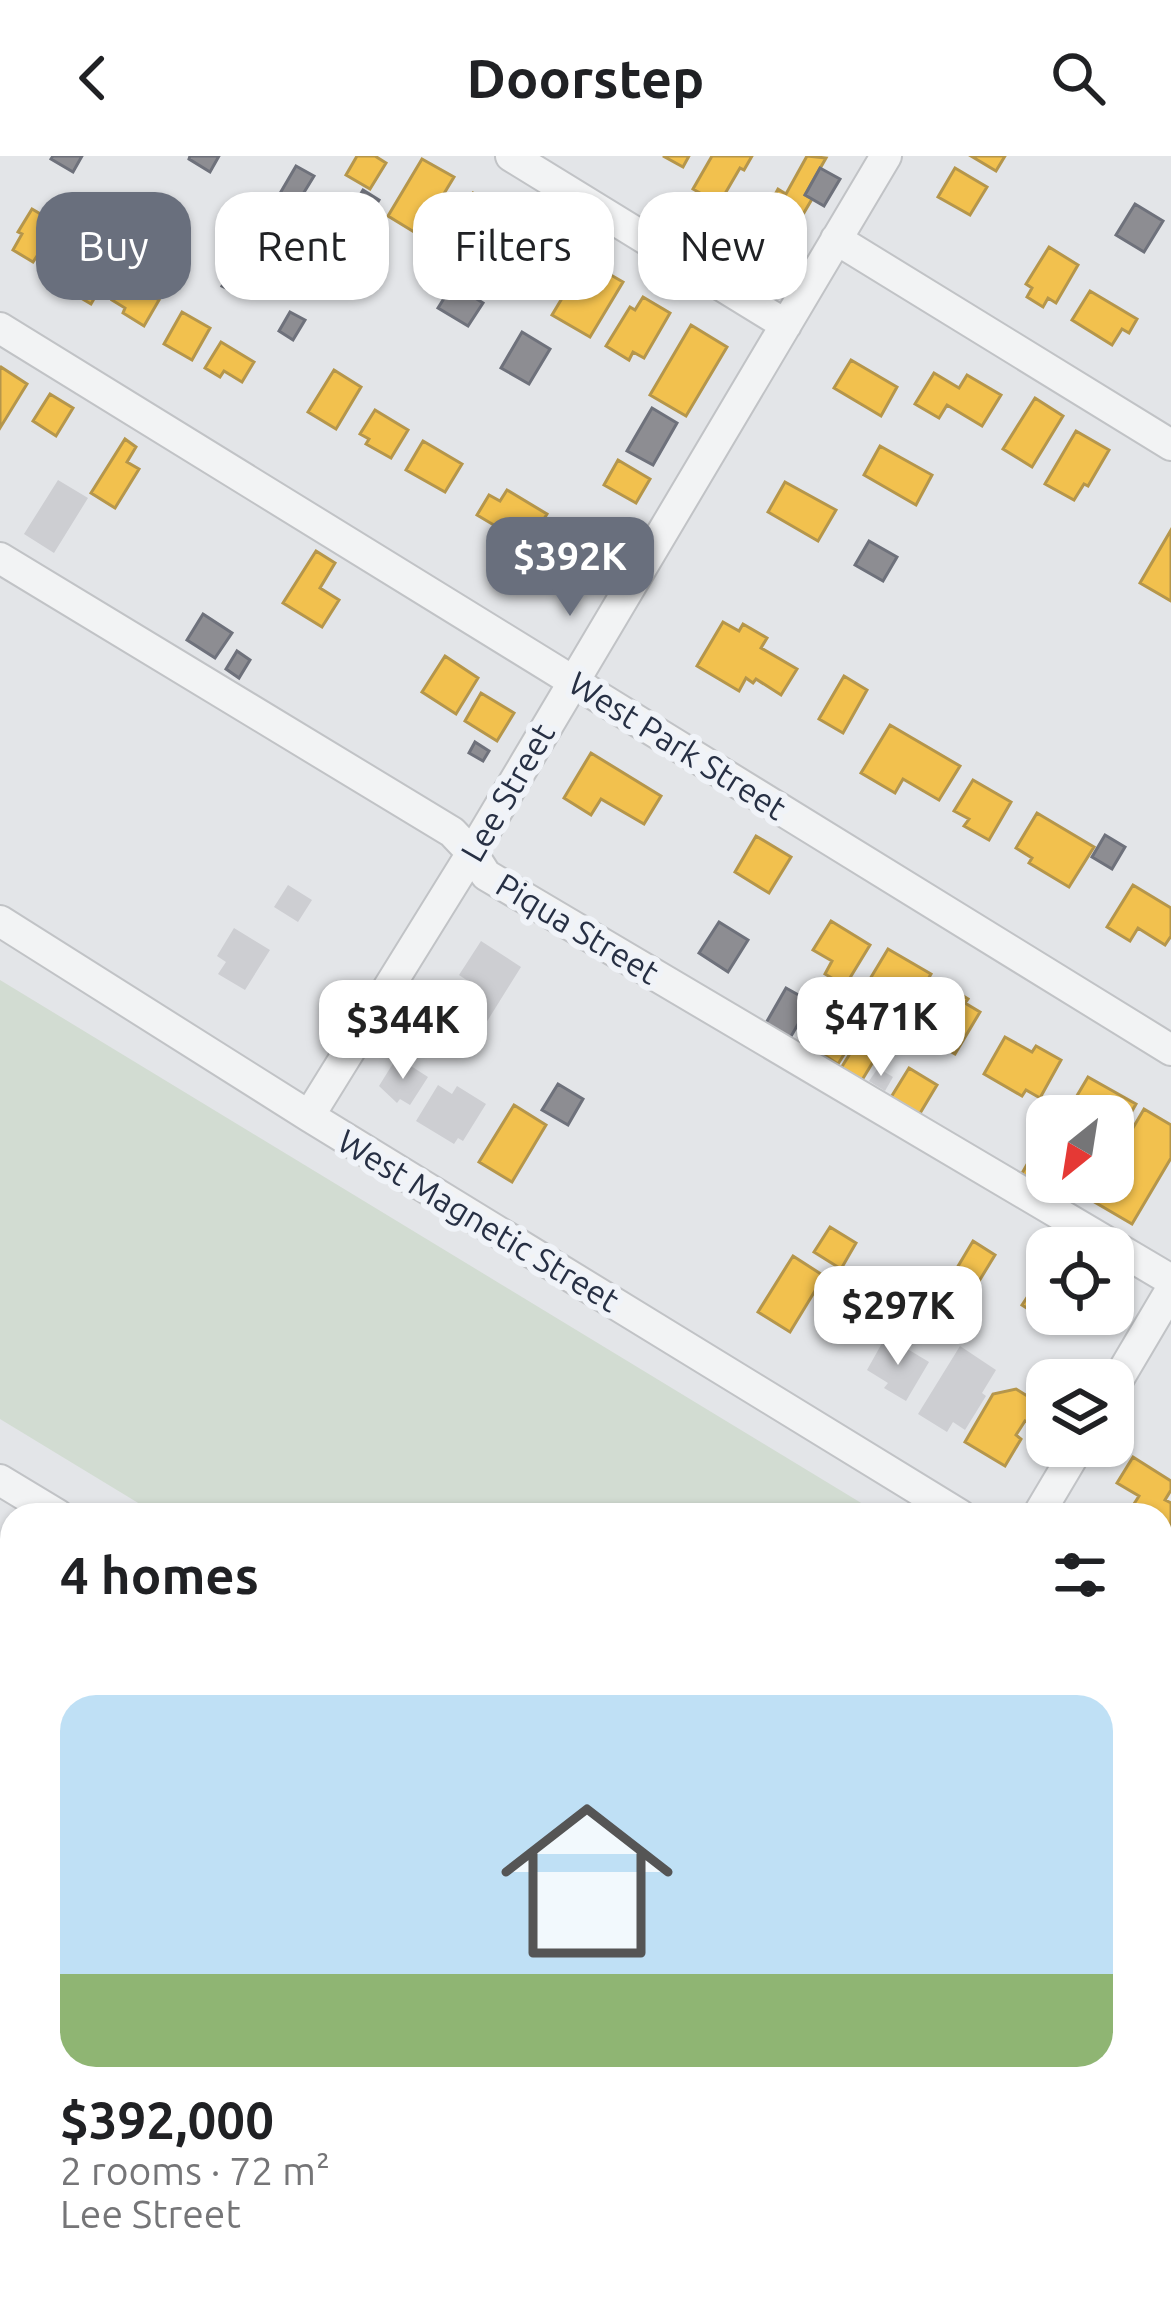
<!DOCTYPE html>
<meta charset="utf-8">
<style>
body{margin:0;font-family:Ubuntu,sans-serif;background:#f6f6f6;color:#202124;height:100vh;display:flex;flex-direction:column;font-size:45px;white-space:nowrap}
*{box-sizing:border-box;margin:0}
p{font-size:39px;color:#757577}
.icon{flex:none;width:66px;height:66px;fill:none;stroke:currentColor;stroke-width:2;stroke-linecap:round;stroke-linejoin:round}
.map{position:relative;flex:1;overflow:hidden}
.side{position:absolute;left:0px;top:1347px;width:1173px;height:804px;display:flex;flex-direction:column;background:#fff;border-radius:36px 36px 0 0;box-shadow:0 3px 9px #0004}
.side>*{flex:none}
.banner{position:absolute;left:36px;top:36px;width:1101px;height:108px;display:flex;gap:24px}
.needle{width:78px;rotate:210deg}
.tools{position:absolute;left:1026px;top:939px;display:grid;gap:24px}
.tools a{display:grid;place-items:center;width:108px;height:108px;border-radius:24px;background:#fff;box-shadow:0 3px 9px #0004;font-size:60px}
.price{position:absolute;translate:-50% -102px;padding:0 27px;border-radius:24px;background:#fff;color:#222;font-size:39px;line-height:78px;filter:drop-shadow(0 3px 6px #0008)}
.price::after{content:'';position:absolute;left:50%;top:72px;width:36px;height:27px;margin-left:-18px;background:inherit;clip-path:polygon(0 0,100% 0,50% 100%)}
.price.active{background:#696f7d;color:#fff}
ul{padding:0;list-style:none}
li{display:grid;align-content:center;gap:24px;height:636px;padding:0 60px}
li span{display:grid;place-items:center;height:372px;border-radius:36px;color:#555}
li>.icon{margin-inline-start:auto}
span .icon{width:216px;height:216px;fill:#fffc;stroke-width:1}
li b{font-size:51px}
h2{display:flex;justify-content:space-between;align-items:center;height:144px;padding:0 60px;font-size:51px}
.chip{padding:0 42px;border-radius:36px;background:#fff;box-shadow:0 3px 9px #0004;font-size:42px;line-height:108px}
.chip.active{background:#696f7d;color:#fff}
header{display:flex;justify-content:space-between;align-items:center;height:156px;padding:0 60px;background:#fff;font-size:54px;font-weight:700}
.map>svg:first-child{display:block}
</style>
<header><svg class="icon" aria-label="back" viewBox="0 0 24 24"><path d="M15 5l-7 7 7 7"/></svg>Doorstep<svg class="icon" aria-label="search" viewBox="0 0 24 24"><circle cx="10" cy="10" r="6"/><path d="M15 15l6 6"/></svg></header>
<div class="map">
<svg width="1171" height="2151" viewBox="0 0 1171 2151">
<rect width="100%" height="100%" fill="#e3e5e8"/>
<path fill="#d3d8df" d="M12,1645v494h527l-7,12h-532v-486z"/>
<path fill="#d2dcd2" d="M0,824l881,535h-723l-158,-96z
M0,1391l12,8v246l-12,20z"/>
<path fill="#f2c14e" stroke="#b5964b" stroke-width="3" d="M357,0h18l11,7 -16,26 -24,-14z
M663,0h26l-6,11z
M712,0h40l-8,14 -4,-2 -21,36 -26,-15z
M807,0l19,2 -21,37 7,4 -31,53 -28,-17 25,-46 8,5z
M971,0h34l-9,15z
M422,3l32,18 -35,58 -31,-19z
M955,12l32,19 -17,28 -32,-18z
M473,37l29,18 -25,43 -30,-18z
M32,53l24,14 -5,8 7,4 -12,22 -7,-4 -6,9 -20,-12 9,-16 -4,-2z
M528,71l30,18 -22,37 -30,-18z
M1049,91l29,18 -22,38 -8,-5 -5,9 -16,-10 5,-9 -6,-4z
M82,101l27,16 -18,31 -27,-16z
M590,107l33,19 -33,55 -38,-22 12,-20 6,3z
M125,123l34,21 -15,26 -21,-13 2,-5 -13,-8z
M1090,135l47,28 -8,14 -7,-4 -10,16 -40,-25z
M643,141l27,16 -26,45 -11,-6 -4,8 -23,-14 24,-39 5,3z
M182,156l28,16 -18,32 -28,-16z
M691,169l36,22 -41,69 -36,-21z
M221,186l33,20 -12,20 -18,-11 -4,6 -15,-9z
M851,204l46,27 -16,29 -47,-28z
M1,211l26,17 -27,44v-60z
M334,214l27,17 -25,42 -28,-17z
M934,217l25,15 8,-13 34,20 -19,31 -35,-21 -8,13 -24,-14z
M50,238l23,14 -17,28 -23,-15z
M1035,242l28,18 -31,51 -29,-18z
M375,254l33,20 -17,28 -25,-14 3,-5 -9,-5z
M1076,275l33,19 -21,36 -4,-2 -10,16 -29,-16z
M125,283l11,8 -9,15 12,7 -24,39 -24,-15z
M423,285l39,23 -17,28 -39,-22z
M880,290l52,29 -16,30 -52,-30z
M618,304l32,19 -14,24 -32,-18z
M785,326l51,28 -18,31 -50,-29z
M507,334l40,24 -16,26 -14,-8 -3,5 -37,-22 12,-20 11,6z
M1171,374v71l-31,-18z
M572,378l33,21 -16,27 -33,-20z
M316,395l19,12 -15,25 19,12 -17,27 -39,-24z
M723,466l16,9 4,-7 24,14 -6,10 36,21 -16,26 -25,-16 -3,4 -7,-5 -7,13 -42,-25z
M445,500l33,22 -22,36 -34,-22z
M844,520l23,14 -24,43 -24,-14z
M481,537l33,20 -17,28 -32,-20z
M890,569l70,41 -21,34 -36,-21 -8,14 -34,-20z
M591,597l70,43 -17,28 -43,-25 -10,16 -27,-17z
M973,624l38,22 -22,38 -25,-14 5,-7 -15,-8z
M1037,657l57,34 -25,40 -40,-24 3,-5 -16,-10z
M756,680l35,21 -22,36 -34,-21z
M1133,729l38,23v28l-6,9 -27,-17 -8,13 -23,-14z
M831,765l39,24 -25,41 -20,-12 7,-13 -19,-11z
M888,793l43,25 -20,35 -44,-25z
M933,828l11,6 3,-4 21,13 -3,4 15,9 -25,42 -14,-8 -3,5 -22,-13 4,-5 -13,-7z
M838,869l17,12 -17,27 -17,-11z
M1005,881l27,15 4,-6 25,14 -21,38 -14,-8 -4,6 -38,-22z
M859,883l20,13 -20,33 -21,-12z
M909,912l28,17 -24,40 -28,-18z
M1088,921l48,27 -20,35 -3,-2v-21h-48z
M514,949l32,20 -34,57 -33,-20z
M1144,953l27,16v33l-39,66 -41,-24 11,-18h11v-20z
M1037,991l10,5v30h11l-10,18 -31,-18z
M830,1071l26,16 -15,26 -27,-17z
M973,1085l22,14 -22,36 -22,-13z
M793,1100l31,20 -34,56 -32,-20z
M1046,1113l1,45h24l-10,16 -39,-25z
M1016,1233l29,18 -11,19 -9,-5 -9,14 5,4 -16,27 -40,-24 28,-48z
M1133,1301l38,24v9l-6,10 6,3v59l-10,-6v-41h-34l12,-19 -22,-13z
M1161,1563l10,6 -10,22z
M666,2139h21l19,12h-48z"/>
<path fill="#8d8d92" stroke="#6e717b" stroke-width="3" d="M53,0h29l-9,16 -22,-13z
M190,0h29l-9,16 -21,-13z
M296,10l18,10 -22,36 -17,-10z
M820,12l20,11 -16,27 -19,-11z
M363,34l16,10 -17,29 -17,-9z
M1135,48l28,17 -19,31 -28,-17z
M234,109l14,8 -12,20 -14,-7z
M453,128l30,19 -15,23 -30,-18z
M290,156l15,8 -12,20 -14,-9z
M522,176l28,17 -21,35 -28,-16z
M652,252l25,15 -24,42 -26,-14z
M869,385l28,16 -14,24 -28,-16z
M203,458l29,19 -17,25 -28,-18z
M237,495l13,9 -11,18 -13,-9z
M475,586l14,9 -6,10 -14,-8z
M1105,679l20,12 -13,22 -20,-12z
M719,766l29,18 -20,32 -29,-19z
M786,832l25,14 -21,36 -24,-15z
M558,928l25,15 -15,26 -26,-15z"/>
<path fill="#cdced2" d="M58,324l30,18 -34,55 -30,-19z
M288,729l24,15 -14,22 -24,-15z
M234,772l36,22 -25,40 -27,-16 8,-12 -9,-6z
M481,785l40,26 -40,64 -31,-20 18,-30 -9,-6z
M397,901l31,20 -18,28 -10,-6 -3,4 -18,-17z
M878,912l15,9 -8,14 -16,-10z
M438,929l14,9 5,-8 29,18 -23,37 -5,-3 -4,6 -38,-23z
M886,1180l43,26 -23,39 -22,-13 4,-5 -21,-13z
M960,1190l36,24 -14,23 4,3 -21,34 -12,-8 -6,10 -29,-18z
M1171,1861v71l-10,-5v-62l6,3z
M1161,2129l10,6v16h-36l7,-12h19z
M1078,2139h36l-7,12h-36z"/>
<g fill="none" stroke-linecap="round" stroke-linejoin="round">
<defs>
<path id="minor" d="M511,0l275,169
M836,83l335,206
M0,172l1171,722
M0,402l452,274 20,21 14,22 685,405
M0,765l309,195 651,399
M309,960l163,-263 414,-697
M1113,1232l58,-98
M0,1324l58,35
M1038,1359l41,-69
M1161,1478l10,6
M0,1888l12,7
M1161,2026l10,6
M557,2151l8,-12"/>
</defs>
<use href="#minor" stroke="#c1c3c6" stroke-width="34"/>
<use href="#minor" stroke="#f2f3f4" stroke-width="30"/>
</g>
<g text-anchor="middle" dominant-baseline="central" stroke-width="12" stroke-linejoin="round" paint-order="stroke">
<g font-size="33" fill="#273044" stroke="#f0f3f8">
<text transform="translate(678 589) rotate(32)">West Park Street</text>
<text transform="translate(507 636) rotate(-60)">Lee Street</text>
<text transform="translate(578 772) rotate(31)">Piqua Street</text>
<text transform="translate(479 1064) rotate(31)">West Magnetic Street</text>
</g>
</g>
</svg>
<div class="tools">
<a><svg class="needle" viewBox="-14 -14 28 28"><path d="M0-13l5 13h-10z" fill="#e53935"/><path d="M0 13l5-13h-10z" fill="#757577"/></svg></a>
<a><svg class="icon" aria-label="locate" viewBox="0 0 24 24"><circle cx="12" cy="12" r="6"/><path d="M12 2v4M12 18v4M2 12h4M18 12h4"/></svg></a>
<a><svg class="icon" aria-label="layers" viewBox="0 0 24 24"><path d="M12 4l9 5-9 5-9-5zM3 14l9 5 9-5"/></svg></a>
</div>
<b class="price active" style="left:570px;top:463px">$392K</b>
<b class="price" style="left:881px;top:923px">$471K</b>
<b class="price" style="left:403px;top:926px">$344K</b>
<b class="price" style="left:898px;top:1212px">$297K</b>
<div class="banner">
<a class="chip active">Buy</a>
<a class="chip">Rent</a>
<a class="chip">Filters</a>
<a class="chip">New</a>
</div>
<section class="side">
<h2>4 homes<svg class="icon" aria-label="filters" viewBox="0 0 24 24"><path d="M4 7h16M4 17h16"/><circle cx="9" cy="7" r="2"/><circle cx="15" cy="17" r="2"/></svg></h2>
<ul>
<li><span style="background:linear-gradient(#bfe0f5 75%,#8fb573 0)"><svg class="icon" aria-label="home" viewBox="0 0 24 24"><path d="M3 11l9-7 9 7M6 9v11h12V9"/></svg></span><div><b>$392,000</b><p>2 rooms · 72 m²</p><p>Lee Street</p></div></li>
</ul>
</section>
</div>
